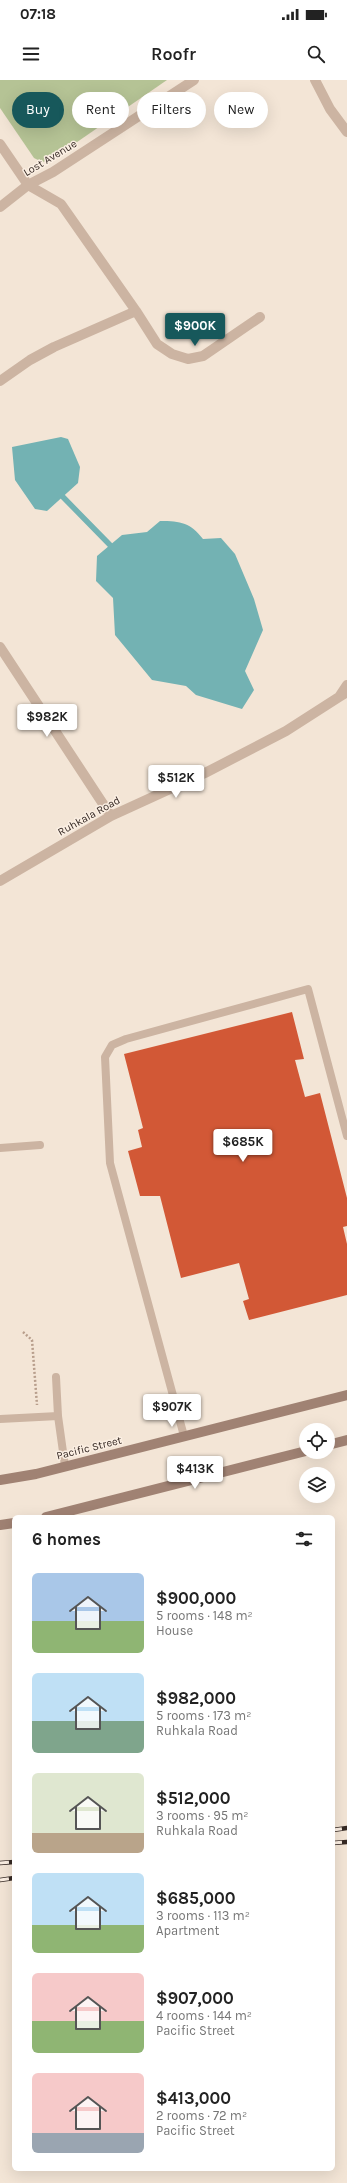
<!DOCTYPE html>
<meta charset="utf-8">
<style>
body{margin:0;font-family:Karla,sans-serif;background:#f6f6f6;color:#222;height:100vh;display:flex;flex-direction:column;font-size:15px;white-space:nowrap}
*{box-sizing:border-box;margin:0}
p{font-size:13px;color:#767676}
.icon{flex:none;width:22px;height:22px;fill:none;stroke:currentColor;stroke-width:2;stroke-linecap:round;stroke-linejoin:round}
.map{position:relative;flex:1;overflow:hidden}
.sheet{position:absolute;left:12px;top:1435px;width:323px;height:656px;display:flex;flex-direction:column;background:#fff;border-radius:6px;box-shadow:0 4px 16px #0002}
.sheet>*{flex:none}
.banner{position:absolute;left:12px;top:12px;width:323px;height:36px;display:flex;gap:8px}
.controls{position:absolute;left:299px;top:1343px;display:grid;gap:8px}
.controls a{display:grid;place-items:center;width:36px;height:36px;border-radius:50%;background:#fff;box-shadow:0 4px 16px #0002;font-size:20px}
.price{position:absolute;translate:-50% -34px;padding:0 9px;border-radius:4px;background:#fff;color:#222;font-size:13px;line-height:26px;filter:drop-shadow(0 1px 2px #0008)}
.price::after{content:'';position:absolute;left:50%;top:24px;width:12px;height:9px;margin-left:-6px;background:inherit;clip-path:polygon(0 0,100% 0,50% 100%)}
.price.on{background:#17585b;color:#fff}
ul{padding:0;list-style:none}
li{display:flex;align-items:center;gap:12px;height:100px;padding:0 20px}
li span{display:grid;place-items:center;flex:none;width:112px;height:80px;border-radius:6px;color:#555}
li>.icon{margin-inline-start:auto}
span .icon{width:48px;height:48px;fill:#fffc;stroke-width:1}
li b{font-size:17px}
h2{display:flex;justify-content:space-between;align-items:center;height:48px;padding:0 20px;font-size:17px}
.pill{padding:0 14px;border-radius:18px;background:#fff;box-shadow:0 4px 16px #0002;font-size:14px;line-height:36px}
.pill.on{background:#17585b;color:#fff}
.status{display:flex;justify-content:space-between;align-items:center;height:28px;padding:0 20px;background:#fff;direction:ltr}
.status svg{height:11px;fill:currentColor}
header{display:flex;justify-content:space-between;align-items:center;height:52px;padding:0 20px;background:#fff;font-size:18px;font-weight:600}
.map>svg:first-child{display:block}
</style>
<div class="status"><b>07:18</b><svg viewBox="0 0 49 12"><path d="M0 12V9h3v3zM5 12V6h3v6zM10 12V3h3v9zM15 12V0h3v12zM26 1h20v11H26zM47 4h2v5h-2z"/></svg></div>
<header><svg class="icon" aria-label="menu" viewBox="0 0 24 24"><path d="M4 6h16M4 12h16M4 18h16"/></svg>Roofr<svg class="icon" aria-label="search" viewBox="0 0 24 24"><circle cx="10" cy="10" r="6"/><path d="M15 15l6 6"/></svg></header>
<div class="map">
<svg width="347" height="2103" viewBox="0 0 347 2103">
<rect width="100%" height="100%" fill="#f3e5d6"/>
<path fill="#b5c395" d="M0,0h167l-116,80 -9,2 -8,-4 -34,-50z"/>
<path fill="#73b2b3" d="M61,357l7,2 12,28 -2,16 -31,28 -12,-2 -20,-29 -3,-33z
M160,441c21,0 31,2 43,18l18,-1 14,16 19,45 9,31 -18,41 9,19 -12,19 -46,-14 -10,-9 -34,-6 -37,-45 -2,-37 -17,-17 1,-25 25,-21 25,-3z"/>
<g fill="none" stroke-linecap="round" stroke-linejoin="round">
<path stroke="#73b2b3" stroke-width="5.5" d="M63,417l47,48"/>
</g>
<path fill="#d25836" d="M292,932l12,47 -9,1 10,37 15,-4 27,105v28l-4,1 4,17v51l-98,25 -6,-19 6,-2 -10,-36 -58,15 -21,-82h-20l-12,-45 14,-4 -4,-17 5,-2 -19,-74z"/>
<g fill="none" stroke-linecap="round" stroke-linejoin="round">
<path stroke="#b89e8c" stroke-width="2.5" stroke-dasharray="2 2" stroke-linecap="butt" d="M23,1252l9,8 5,65"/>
<path stroke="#ccb4a2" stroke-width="8" d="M0,1068l40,-3
M56,1297l2,39 7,50
M0,1339l58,-3
M184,1356l-74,-273 -5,-106 7,-12 14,-6 182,-50 39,147"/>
<path stroke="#ccb4a2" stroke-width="10" d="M315,0l15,29 17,23
M0,64l28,41 33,19 75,107 -82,36 -24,13 -30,21
M0,127l28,-22 25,-13 141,-92
M136,231l21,33 15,10 16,5 15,-3 57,-39
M0,567l111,169
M347,605l-8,12 8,-5
M0,801l111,-65 94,-43 81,-42 53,-34"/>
<path stroke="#a08273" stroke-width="10" d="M328,1365l19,-5
M0,1400l36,-6 311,-79
M46,1437l260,-66
M0,1445l14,-2"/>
<defs>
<path id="rail" d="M333,1750l14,-2
M333,1763l14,-1
M0,1783l14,-1
M0,1800l14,-2"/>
</defs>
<use href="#rail" stroke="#362a25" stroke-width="4.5"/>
<use href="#rail" stroke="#fbefe3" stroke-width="3" stroke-dasharray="9" stroke-linecap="butt"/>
</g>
<g text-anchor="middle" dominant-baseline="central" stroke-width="3" stroke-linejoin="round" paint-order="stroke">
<g font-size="11" fill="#362a25" stroke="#fbefe3">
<text transform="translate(50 78) rotate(-31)">Lost Avenue</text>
<text transform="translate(89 736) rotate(-29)">Ruhkala Road</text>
<text transform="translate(89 1368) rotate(-14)">Pacific Street</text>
</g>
</g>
</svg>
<div class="controls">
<a><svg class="icon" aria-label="locate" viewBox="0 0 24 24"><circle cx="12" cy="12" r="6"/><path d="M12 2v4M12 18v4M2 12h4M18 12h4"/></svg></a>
<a><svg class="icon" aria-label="layers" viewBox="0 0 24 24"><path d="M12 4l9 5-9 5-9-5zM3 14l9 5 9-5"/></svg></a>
</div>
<b class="price on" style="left:195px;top:267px">$900K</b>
<b class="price" style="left:47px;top:658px">$982K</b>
<b class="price" style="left:176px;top:719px">$512K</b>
<b class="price" style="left:243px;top:1083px">$685K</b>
<b class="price" style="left:172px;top:1348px">$907K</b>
<b class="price" style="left:195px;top:1410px">$413K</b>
<div class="banner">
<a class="pill on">Buy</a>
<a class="pill">Rent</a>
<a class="pill">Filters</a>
<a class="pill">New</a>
</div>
<section class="sheet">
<h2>6 homes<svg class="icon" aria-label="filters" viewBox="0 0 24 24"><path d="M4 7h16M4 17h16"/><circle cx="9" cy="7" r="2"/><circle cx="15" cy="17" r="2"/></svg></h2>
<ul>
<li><span style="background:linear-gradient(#a9c7e8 60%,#8fb573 0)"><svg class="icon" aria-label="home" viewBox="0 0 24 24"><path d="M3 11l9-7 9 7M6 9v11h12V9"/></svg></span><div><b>$900,000</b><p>5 rooms · 148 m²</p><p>House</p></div></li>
<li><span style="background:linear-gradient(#bfe0f5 60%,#7fa58c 0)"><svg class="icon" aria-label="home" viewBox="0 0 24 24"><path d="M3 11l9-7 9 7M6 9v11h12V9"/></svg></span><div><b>$982,000</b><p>5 rooms · 173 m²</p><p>Ruhkala Road</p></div></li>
<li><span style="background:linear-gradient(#dfe7d0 75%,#b9a48a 0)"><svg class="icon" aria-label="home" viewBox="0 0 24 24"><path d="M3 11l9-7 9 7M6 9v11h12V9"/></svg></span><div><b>$512,000</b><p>3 rooms · 95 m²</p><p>Ruhkala Road</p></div></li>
<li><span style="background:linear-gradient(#bfe0f5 65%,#8fb573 0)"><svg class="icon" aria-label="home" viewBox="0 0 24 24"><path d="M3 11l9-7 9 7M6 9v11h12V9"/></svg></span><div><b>$685,000</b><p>3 rooms · 113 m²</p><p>Apartment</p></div></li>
<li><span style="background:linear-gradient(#f6c9c9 60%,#8fb573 0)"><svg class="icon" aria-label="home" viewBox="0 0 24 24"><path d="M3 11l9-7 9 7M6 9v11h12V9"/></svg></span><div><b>$907,000</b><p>4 rooms · 144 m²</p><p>Pacific Street</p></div></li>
<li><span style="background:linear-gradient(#f6c9c9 75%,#9aa5b1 0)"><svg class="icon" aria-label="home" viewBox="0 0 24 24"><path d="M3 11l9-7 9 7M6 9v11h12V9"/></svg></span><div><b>$413,000</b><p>2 rooms · 72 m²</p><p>Pacific Street</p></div></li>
</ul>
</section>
</div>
